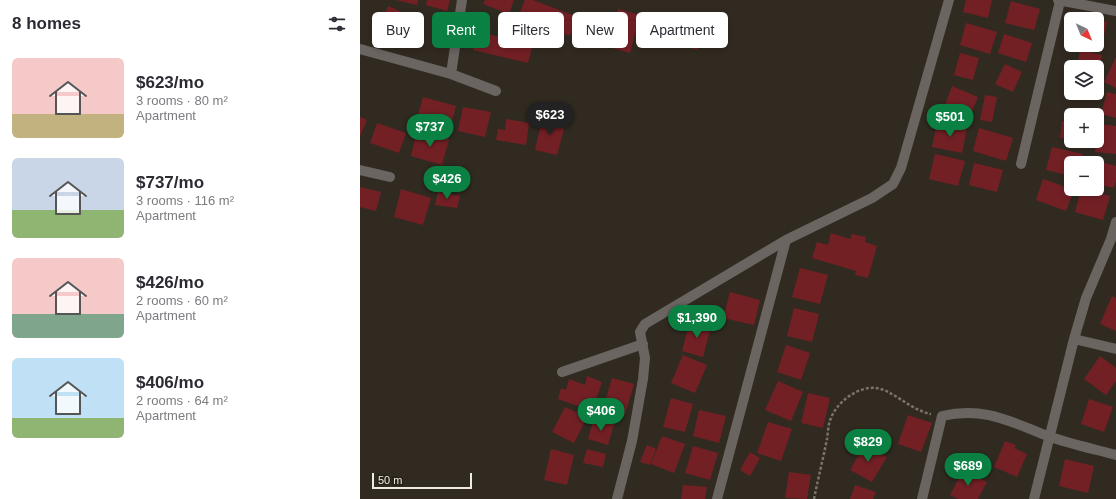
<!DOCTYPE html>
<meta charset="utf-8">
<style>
body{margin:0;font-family:Helvetica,sans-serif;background:#f7f7f7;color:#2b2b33;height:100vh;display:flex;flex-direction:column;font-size:15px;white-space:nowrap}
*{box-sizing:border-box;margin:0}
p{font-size:13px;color:#7c7c81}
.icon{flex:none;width:22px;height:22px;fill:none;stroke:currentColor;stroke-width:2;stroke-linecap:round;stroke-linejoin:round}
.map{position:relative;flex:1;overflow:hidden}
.sheet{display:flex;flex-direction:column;background:#fff;width:360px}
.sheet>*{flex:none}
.guide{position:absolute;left:12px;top:12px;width:380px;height:36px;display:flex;gap:8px}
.needle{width:26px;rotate:137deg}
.controls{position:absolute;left:704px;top:12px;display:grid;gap:8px}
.controls a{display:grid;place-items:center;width:40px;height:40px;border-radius:6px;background:#fff;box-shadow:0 2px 6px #0003;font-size:20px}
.scale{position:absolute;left:12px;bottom:10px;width:100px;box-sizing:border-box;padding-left:4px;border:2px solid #efeae3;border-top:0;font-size:11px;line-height:14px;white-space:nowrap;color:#efeae3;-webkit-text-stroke:3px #272116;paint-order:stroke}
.price{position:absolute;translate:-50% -34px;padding:0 9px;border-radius:14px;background:#0b8043;color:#fff;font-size:13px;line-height:26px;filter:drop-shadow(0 1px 2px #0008)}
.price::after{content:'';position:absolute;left:50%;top:24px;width:12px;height:9px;margin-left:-6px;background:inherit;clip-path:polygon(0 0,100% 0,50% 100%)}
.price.active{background:#222;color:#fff}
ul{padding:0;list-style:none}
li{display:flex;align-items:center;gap:12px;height:100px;padding:0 12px}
li span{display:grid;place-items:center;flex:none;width:112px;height:80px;border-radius:6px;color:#555}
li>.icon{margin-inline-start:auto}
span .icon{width:48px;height:48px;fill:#fffc;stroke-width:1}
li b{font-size:17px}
h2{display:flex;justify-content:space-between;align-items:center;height:48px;padding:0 12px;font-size:17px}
.tag{padding:0 14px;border-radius:6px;background:#fff;box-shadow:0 2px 6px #0003;font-size:14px;line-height:36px}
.tag.active{background:#0b8043;color:#fff}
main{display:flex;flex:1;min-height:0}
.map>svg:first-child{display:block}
</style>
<main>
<section class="sheet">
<h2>8 homes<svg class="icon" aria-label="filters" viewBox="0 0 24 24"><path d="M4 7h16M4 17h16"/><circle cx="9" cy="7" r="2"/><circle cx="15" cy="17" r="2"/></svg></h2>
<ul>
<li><span style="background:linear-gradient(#f6c9c9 70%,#c2b280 0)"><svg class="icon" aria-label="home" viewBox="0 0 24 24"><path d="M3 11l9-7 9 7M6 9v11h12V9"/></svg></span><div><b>$623/mo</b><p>3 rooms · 80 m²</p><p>Apartment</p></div></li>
<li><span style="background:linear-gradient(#c9d6e8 65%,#8fb573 0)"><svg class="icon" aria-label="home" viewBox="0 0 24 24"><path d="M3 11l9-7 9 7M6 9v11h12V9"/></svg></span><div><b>$737/mo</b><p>3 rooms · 116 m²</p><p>Apartment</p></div></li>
<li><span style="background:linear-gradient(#f6c9c9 70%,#7fa58c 0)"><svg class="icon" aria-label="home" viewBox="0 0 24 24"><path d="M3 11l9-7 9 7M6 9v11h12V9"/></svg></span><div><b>$426/mo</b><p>2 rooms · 60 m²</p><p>Apartment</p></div></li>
<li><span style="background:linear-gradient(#bfe0f5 75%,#8fb573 0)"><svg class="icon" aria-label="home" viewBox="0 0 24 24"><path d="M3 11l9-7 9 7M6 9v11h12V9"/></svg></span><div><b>$406/mo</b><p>2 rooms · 64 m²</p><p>Apartment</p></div></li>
</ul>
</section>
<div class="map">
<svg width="756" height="499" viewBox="0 0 756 499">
<rect width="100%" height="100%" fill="#312a20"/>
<path fill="#732025" d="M36,0h22l-1,5z
M67,0h23l-3,11 -21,-6z
M125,0h29l-5,14 -26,-10z
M165,0h8l45,17 -8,19 -52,-19z
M606,0h26l-4,18 -25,-6z
M651,1l29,8 -6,21 -29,-7z
M28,6l28,12 -10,23 -28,-11z
M258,9l22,6 -10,38 -22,-6z
M317,19l28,10 -8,21 -28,-10z
M737,20l10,2 -5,23 -5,-1z
M606,23l31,9 -7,22 -30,-9z
M118,32l55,12 -5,19 -55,-13z
M644,34l28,9 -6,19 -28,-9z
M720,50l22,5 -4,19 -1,-7h-20z
M600,53l19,5 -6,22 -19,-5z
M756,57v31l-12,-6z
M645,64l17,8 -9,20 -18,-8z
M592,86l26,11 -9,21 -25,-10z
M747,92l9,2v24l-15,-4z
M625,95l12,2 -5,25 -12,-2z
M63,97l33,9 -6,22 -33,-10z
M103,107l28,5 -6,25 -27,-6z
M183,116l23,6 -9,33 -22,-5z
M0,117l7,3 -7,16z
M146,119l23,4 -3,22 -30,-5 2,-11 7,1z
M702,121l9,1v17l-11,-1z
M577,122l30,6 -5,25 -30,-6z
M17,123l29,10 -7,20 -29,-10z
M738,124l18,2v28l-21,-2z
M619,128l34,10 -7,23 -33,-10z
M68,133l21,6 -7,26 -31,-9 5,-21 11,3z
M692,147l31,7 -2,9h-10v13l-25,-6z
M575,154l30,7 -7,25 -29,-7z
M731,159l25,7v15l-2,7 -17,-4v-21h-7z
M614,163l29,7 -6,22 -28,-7z
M683,179l31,11 -8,21 -30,-11z
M0,187l21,5 -5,19 -16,-4z
M41,189l30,9 -8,27 -29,-8z
M721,189h5l24,7 -7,24 -28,-8z
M78,192l22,4 -3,12 -22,-3z
M471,233l19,6 2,-5 14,3 -1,5 12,4 -9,32 -13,-3 1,-4 -44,-13 5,-16 11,3z
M440,268l28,7 -8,29 -28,-7z
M370,292l30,8 -6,25 -31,-7z
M752,296l4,2v33l-16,-7z
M434,308l25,6 -7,28 -25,-6z
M330,321l21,5 -8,31 -21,-6z
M426,345l24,8 -9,27 -24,-8z
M323,355l24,10 -12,28 -24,-10z
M740,356l16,12v13l-10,14 -22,-16z
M227,376l15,6 -10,29 -34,-12 3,-11 5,2 3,-11 16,6z
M252,378l22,6 -9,31 -22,-6z
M418,381l25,11 -12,29 -26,-11z
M448,393l22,5 -7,30 -22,-5z
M311,398l22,6 -8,28 -22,-5z
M729,399l24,8 -9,25 -23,-8z
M205,407l22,10 -13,26 -22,-11z
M339,410l27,6 -7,27 -26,-7z
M548,415l24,8 -11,29 -23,-8z
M234,418l20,6 -6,21 -20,-6z
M408,422l24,7 -11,32 -24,-8z
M302,436l23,8 -11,29 -23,-9z
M645,441l11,4 -2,3 13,6 -10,23 -23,-10z
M505,444l22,13 -15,25 -22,-12z
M287,445l9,4 -6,16 -10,-3z
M333,446l25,7 -8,27 -25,-7z
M191,449l23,6 -7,30 -23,-5z
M227,449l19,5 -3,13 -20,-4z
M390,452l10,6 -10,18 -10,-6z
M705,459l29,7 -6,27 -29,-7z
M603,470l24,12 -9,17h-20l-8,-4z
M429,472l22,3 -4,24 -22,-1z
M323,485l24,2 -2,12h-24z
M495,485l21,7 -3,7h-23z"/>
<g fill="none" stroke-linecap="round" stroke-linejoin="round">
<path stroke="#79736a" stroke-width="2.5" stroke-dasharray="3 2" stroke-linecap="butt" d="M454,499c4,-20 9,-40 13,-60 1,-6 1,-15 4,-21 6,-16 27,-32 45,-30 17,2 34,22 55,26"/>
<path stroke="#6b6562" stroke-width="10" d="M698,0l58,11
M0,49l91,25 45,17
M91,74l11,-74
M661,164l39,-163
M0,170l30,7
M714,339l42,10
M202,372l81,-28
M257,499l15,-58 11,-62 2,-21 -5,-26 5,-8 141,-84 86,-42 21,-14 8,-16 48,-168
M357,499l69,-259
M562,499l20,-83c42,-10 69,6 106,20 22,8 46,13 68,19
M674,499l40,-160 12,-41 25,-59 5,-17"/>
</g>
</svg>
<div class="controls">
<a><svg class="needle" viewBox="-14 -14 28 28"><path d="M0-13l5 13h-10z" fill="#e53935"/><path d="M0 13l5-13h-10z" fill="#7c7c81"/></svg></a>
<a><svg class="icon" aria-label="layers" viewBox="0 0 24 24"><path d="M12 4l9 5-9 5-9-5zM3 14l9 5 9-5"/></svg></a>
<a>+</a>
<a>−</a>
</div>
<div class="scale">50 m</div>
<b class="price active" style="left:190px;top:136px">$623</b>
<b class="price" style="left:590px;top:138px">$501</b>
<b class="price" style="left:70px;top:148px">$737</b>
<b class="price" style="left:87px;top:200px">$426</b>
<b class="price" style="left:337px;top:339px">$1,390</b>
<b class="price" style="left:241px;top:432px">$406</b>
<b class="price" style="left:508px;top:463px">$829</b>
<b class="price" style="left:608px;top:487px">$689</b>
<div class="guide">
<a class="tag">Buy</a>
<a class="tag active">Rent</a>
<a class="tag">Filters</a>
<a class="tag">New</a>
<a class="tag">Apartment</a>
</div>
</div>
</main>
